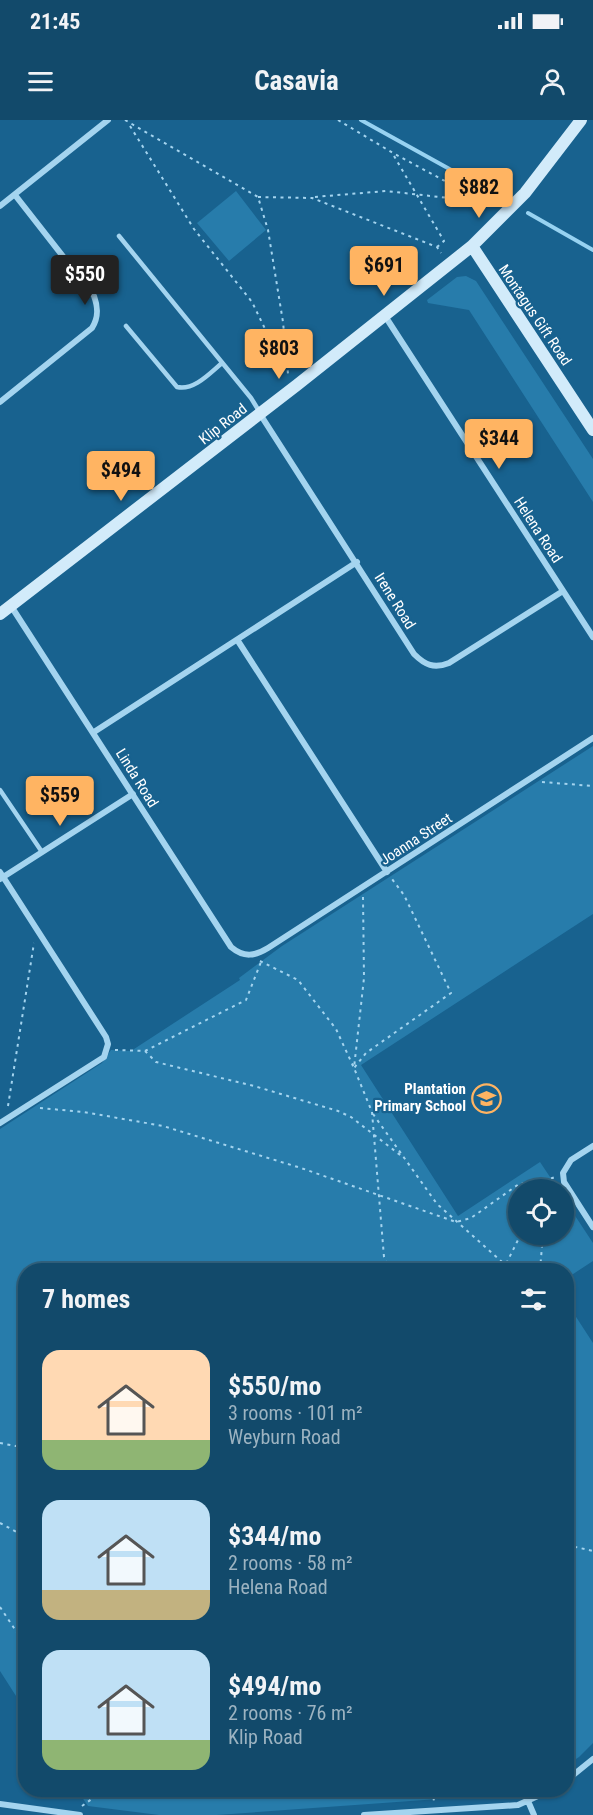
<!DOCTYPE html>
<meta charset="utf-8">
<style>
body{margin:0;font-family:"Roboto Condensed",sans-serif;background:#1f5473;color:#f1f3f6;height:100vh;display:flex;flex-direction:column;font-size:22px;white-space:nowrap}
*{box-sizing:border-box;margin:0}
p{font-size:20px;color:#9cb3c1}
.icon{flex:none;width:33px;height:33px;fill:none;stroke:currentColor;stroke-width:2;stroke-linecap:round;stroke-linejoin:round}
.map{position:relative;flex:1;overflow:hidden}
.details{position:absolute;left:18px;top:1143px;width:556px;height:534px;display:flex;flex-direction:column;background:#124a6b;border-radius:24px;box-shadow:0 2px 4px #0004,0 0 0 2px #31627e}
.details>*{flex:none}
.buttons{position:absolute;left:508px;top:1059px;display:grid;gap:12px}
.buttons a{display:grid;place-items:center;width:66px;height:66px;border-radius:50%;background:#124a6b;box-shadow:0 2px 4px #0004,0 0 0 2px #31627e;font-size:30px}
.price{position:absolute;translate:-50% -51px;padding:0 14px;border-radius:6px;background:#ffb462;color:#111;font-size:20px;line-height:39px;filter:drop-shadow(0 2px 3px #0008)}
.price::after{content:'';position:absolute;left:50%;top:36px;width:18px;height:14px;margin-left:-9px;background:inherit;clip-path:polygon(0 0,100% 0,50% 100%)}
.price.current{background:#222;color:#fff}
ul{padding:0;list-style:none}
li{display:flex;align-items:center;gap:18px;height:150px;padding:0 24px}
li span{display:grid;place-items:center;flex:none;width:168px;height:120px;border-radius:18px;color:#555}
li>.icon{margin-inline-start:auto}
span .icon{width:72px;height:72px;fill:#fffc;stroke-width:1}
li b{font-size:26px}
h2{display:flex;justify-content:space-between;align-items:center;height:72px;padding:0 24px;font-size:26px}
.status{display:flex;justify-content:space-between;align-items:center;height:42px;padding:0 30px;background:#124a6b;direction:ltr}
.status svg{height:16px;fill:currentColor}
header{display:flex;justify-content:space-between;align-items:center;height:78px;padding:0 24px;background:#124a6b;font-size:27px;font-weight:700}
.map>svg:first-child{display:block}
</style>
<div class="status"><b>21:45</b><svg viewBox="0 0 49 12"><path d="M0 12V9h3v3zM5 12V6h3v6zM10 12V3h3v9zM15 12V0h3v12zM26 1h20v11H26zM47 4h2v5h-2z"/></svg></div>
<header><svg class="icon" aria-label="menu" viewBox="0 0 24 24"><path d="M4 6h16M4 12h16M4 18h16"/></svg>Casavia<svg class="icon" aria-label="person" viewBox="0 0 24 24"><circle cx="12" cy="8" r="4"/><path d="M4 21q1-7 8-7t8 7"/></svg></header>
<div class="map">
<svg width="593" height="1695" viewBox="0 0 593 1695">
<rect width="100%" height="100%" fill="#18628f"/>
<path fill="#277cab" d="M236,71l30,39 -37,31 -32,-38z
M466,156l10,5 117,178v43l-124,-192 -41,-7 -1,-3 30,-23z
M593,626v168l-232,151 97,151 82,-54 18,27 -39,1v44h45v-35l29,44v18l-26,17v-8h-541l-1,440 -25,-39v-542l102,-66 9,-13 20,1 109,-71 -1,-2 43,-32z
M567,1183l26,40v400l-14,14 -12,8z
M77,1670h449l-18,4 -291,21h-58l-71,-9z"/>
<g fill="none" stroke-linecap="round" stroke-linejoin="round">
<path stroke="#97d2f1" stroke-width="4" d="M361,0l139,77
M528,93l65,37"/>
<path stroke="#a4d4ef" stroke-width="2" stroke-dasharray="3 4.5" stroke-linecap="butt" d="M125,0l133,77 10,33 15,92 5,52
M338,0l55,33 89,48
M130,6l64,103 58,73 32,66
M394,36l50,85 -7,6
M258,77l54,1 125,49 4,6
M315,77l71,-6 99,11 8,4
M542,662l51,4
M363,777l1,81 -10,90 12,-15 85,-60 -47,-98 -12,-16
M260,841l38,19 38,49 18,39 18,44 12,145 5,13
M115,930l30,1 101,-51 15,-38
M145,931l11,11 98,24 84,25 13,6 53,41
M8,986l26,-163
M40,988l44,4 79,14 138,42 155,54 15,-4 48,-34 28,-4v10
M373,994l64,90 74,66
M543,1070l4,-10 8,-3
M503,1150l18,-36
M540,1150l3,-36
M0,1323l26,5
M0,1403l26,14
M567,1425l26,6
M0,1487l26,39
M432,1670l2,11
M486,1670h4
M82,1686l22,-16"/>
<path stroke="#a4d4ef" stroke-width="4.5" d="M119,116l132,162 8,13
M126,206l51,61c17,4 33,-14 45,-24
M0,670l42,62"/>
<path stroke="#a4d4ef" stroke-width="6" d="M0,86l108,-86
M385,196l208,321
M0,282l92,-74c7,-11 6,-21 2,-32l-79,-101
M260,294l154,240c11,11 20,15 35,9l114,-72
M11,486l220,341c13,11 24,9 37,1l325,-210
M238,521l149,231
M94,612l263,-170
M0,752l106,165 2,7 -4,13 -104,66
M0,759l133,-85
M593,1026l-22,14 -8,13 1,9 29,45
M567,1660l26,-21
M528,1681l6,14
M0,1684l80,11
M364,1695l154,-10 33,-15"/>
<path stroke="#d2ebfa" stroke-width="12" d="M472,126l121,184
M0,494l297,-229 175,-139 53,-53 56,-73"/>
</g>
<defs>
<symbol id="school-ring" viewBox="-11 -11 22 22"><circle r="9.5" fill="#18628f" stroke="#ffb462" stroke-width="1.5"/><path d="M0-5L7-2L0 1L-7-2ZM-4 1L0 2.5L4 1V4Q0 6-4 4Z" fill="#ffb462"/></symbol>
</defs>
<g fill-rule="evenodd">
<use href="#school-ring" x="470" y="962" width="33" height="33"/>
</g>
<g text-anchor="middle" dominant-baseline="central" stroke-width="4.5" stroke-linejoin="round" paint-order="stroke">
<g font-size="15" fill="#fff" stroke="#18628f">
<text transform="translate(535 195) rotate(56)">Montagus Gift Road</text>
<text transform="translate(223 304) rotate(-38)">Klip Road</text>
<text transform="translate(538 410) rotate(57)">Helena Road</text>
<text transform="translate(395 481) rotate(58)">Irene Road</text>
<text transform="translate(137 658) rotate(58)">Linda Road</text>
<text transform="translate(416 719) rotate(-33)">Joanna Street</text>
</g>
<g font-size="15" font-weight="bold" fill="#fff" stroke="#18628f" text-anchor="end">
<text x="466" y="969">Plantation<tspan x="466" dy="17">Primary School</tspan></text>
</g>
</g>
</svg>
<div class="buttons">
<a><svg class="icon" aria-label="locate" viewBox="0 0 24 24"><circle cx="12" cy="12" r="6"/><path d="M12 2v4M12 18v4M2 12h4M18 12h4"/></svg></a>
</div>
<b class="price" style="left:479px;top:99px">$882</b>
<b class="price" style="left:384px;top:177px">$691</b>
<b class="price current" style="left:85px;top:186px">$550</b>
<b class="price" style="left:279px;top:260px">$803</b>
<b class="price" style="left:499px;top:350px">$344</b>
<b class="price" style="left:121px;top:382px">$494</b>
<b class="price" style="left:60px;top:707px">$559</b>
<section class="details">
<h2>7 homes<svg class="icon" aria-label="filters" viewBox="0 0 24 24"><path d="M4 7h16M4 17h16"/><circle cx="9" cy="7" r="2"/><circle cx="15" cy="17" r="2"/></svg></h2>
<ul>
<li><span style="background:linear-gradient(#ffd9b3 75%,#8fb573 0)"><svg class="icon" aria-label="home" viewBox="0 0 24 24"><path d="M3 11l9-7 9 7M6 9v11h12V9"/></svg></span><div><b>$550/mo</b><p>3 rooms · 101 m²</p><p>Weyburn Road</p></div></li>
<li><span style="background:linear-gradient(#bfe0f5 75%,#c2b280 0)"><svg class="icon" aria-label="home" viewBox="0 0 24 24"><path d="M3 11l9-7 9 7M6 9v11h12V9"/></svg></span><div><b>$344/mo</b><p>2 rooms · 58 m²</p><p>Helena Road</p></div></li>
<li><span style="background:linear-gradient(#bfe0f5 75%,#8fb573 0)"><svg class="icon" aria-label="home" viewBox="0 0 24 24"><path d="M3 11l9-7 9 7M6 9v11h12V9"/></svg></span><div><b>$494/mo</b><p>2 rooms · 76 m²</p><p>Klip Road</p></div></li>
</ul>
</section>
</div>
